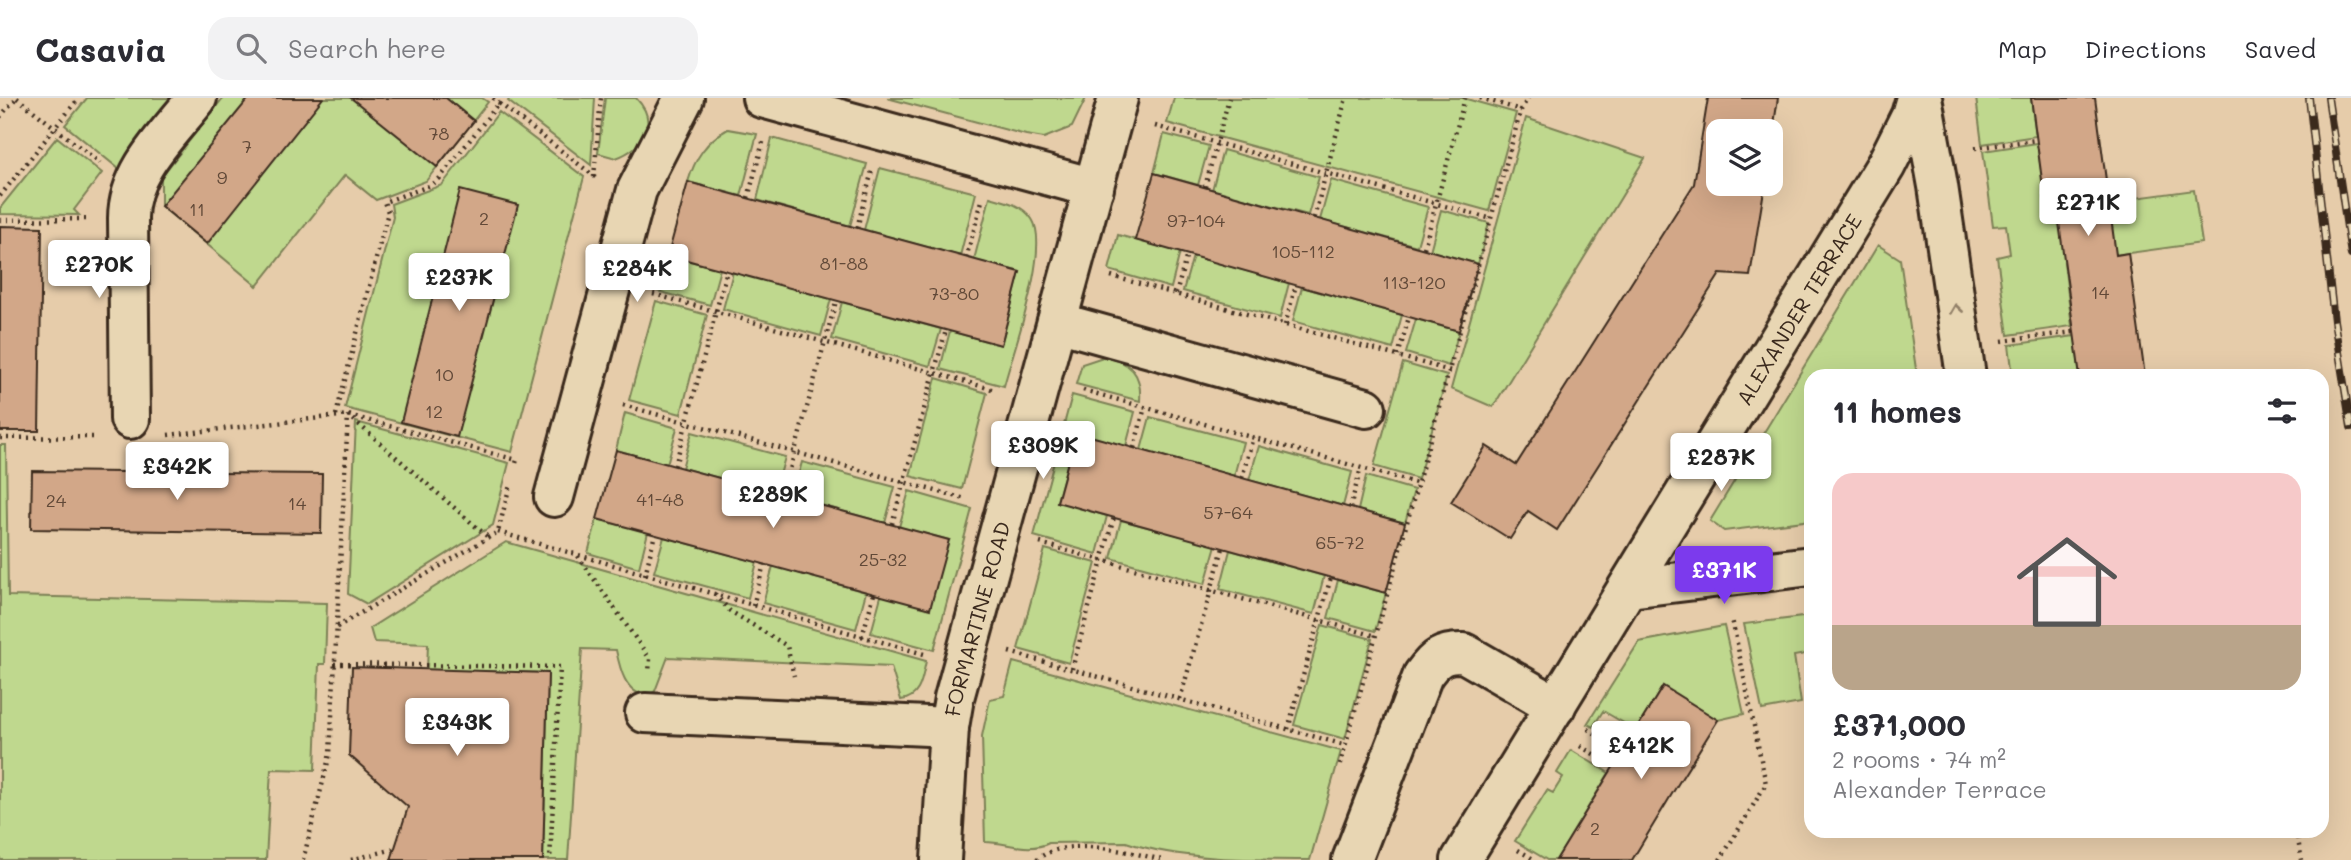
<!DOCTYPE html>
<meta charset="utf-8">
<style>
body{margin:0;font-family:Mali,sans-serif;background:#f2f2f3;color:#2b2b33;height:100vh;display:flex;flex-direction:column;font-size:26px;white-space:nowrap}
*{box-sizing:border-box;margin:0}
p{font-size:23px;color:#7c7c81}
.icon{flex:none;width:38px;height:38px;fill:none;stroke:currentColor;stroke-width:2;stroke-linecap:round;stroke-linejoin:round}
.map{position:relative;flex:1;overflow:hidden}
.details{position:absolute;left:1804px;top:271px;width:525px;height:469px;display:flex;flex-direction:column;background:#fff;border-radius:21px;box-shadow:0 7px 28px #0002}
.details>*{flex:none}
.tools{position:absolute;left:1706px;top:21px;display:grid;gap:14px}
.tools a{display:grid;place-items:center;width:77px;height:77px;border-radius:14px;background:#fff;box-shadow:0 7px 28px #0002;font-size:35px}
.price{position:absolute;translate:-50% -60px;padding:0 16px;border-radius:7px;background:#fff;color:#222;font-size:23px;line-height:46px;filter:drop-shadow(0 2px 4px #0008)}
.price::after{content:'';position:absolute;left:50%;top:42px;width:21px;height:16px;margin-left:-10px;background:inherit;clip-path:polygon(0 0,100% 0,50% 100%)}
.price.active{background:#7c3aed;color:#fff}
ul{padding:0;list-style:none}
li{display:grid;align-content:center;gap:14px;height:371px;padding:0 28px}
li+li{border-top:2px solid #e1e1e2}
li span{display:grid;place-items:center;height:217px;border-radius:21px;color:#555}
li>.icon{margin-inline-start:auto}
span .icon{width:126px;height:126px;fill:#fffc;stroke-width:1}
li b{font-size:30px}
h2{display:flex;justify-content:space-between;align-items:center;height:84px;padding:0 28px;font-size:30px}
header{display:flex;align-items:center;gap:42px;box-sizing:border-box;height:98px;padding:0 35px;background:#fff;border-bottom:2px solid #e1e1e2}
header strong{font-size:33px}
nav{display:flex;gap:38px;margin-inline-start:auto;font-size:24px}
.search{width:490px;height:63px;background:#f2f2f3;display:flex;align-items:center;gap:18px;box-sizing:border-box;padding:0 24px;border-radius:21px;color:#7c7c81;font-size:26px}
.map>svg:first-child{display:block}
</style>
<header>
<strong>Casavia</strong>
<div class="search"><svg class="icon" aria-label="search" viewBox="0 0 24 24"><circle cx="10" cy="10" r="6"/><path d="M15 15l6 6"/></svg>Search here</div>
<nav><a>Map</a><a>Directions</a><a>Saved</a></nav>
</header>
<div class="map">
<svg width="2351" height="762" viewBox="0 0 2351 762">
<rect width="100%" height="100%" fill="#e6ccaa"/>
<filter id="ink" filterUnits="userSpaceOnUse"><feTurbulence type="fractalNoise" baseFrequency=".0143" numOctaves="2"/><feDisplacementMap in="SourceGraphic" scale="14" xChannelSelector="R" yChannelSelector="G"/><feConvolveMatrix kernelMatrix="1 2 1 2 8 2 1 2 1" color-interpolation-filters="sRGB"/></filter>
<g filter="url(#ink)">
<path fill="#bfd88e" stroke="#7d8156" stroke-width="2" d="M87,0h89l-57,71 -54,-44z
M223,0h259l6,4 -62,79 -50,19 -31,-25 -88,111 -96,-80v-29z
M510,0h85l-4,67 -83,-64z
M605,0h31c24,25 7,50 -20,60l-18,-5z
M887,0h199l-14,29 -28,11 -18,-3z
M1174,0h289l53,15 -27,98 -322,-88z
M1976,0h55l5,38 -54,8z
M499,14l85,65 -72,275 -167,-44 48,-191 -2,-13 51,-19z
M1526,20l119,40 -152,249 -42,-18z
M728,31l29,5 -16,62 -53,-14c7,-24 18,-41 40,-53z
M1164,36l45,12 -11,39 -44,-12z
M57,39l45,36 -28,37 5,5 -79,-1v-6z
M772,40l95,26 -17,62 -93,-26z
M2037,45l10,67 147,-20 8,53 -138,19 8,64 -64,9 -11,-78 13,-3 -4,-29 -13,1 -10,-75z
M1223,52l96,27 -11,38 -96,-25z
M880,70l96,25 -16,63 -96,-26z
M1331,82l97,27 -11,39 -97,-26z
M990,99c15,4 33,8 42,22 19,28 -19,132 -28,167l-64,-17 10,-38 51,14 19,-73 -46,-12z
M1441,112l48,13 -11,41 -48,-13z
M1118,137l62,17 -9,36 -62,-18z
M1878,147l22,14 17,117h-106v144l-87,11 -14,-10z
M668,157l52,14 -10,36 -53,-14z
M1193,158l96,27 -9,35 -97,-27z
M733,174l98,27 -10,37 -98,-27z
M1302,189l100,28 -9,34 -100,-28z
M656,203l51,14 -26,99 -52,-14z
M842,204l99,27 -11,37 -98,-27z
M1416,221l43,12 -10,35 -43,-13z
M2075,238l5,40h-67l-4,-31z
M1103,259c28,4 39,17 37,44l-64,-17 6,-20z
M1403,265l44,13 -29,103 -44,-13z
M936,280l51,15 -25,96 -52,-13z
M1072,297l63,17 -9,34 -50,-13 -19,68 50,15 -10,38 -63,-18z
M625,315l52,15 -10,36 -51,-14z
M1150,319l93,25 -9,34 -93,-26z
M356,324l153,41 -16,62 -126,79 -19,-10z
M692,334l93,25 -10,36 -93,-25z
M0,347h6l2,151 319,7 -2,61h-6l-4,106 -44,-1 -5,91h-266z
M1259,348l93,26 -9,34 -94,-26z
M802,364l93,25 -10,36 -93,-26z
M1366,378l48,14 -9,33 -47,-13z
M909,393l63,18 -38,141 -63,-17 10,-37 68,-56 -50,-13z
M597,421l51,13 -9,36 -51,-15z
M1121,422l95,25 -11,39 -94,-26z
M664,439l93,25 -9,36 -94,-26z
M506,444l420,119c-4,17 -5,37 -25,39l-10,-33 -223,-10 -13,34 -8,5c-22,-3 -27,-27 -31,-46l-34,-1 -14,211h-25l5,-187 -121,-3 1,-26 -54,-2 -4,-14z
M1045,451l51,14 -27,100 -51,-14z
M1230,452l94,26 -10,38 -94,-25z
M773,468l93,26 -10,37 -93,-26z
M1338,482l48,13 -11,38 -47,-13z
M1811,518v37l-17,3 7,47 -39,7 -18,-86z
M1322,527l50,14 -27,100 -51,-14z
M1724,528l20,88 -26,6 -55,-34 -27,44 -33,-19 -10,16 -6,-3 52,-82z
M1013,564l328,89 -31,109c-58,0 -131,0 -184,-18l-77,1c-21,10 -42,-1 -64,-1l-3,-106 8,-37 14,-3z
M1571,652l38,23 -53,87h-9l-32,-19 32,-51 6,3 10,-16 -6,-4z"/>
<path fill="#d2a788" stroke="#3b2a1e" stroke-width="2" d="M249,0h74l-116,146 -46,-38z
M351,0h95l28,23 -37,46z
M1708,0h70l-7,46v-13h-53v53h47l-15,92 -30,-2 -163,256 -29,-19 -18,28 -59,-37 35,-56 30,19 178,-281z
M2031,0h64l21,157 12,-2 17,123h-65l-23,-168 -11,2z
M1154,75l324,91 -19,67 -324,-91z
M688,84l332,90 -19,73 -333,-90z
M460,92l58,15 -61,232 -56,-15z
M0,128l42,1 -3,204h-39z
M1076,334l329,91 -19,70 -329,-91z
M616,352l333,90 -19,69 -333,-90z
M32,373l290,3 -1,59 -290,-4z
M352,569l196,6 -5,187h-152l17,-53 -59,-52z
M1663,588l55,34 -40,64 -46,76h-76z"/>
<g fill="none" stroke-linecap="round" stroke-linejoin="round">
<defs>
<g id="minor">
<path d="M762,0l332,90"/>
<path d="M1922,0l16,88 28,190"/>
<path d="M1057,224l309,86"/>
<path d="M130,321l-2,-201c0,-48 41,-84 69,-120"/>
<path d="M554,399l83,-307 47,-92"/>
<path d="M1629,490l182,-22"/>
<path d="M645,615l304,14"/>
<path id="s1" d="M941,762l8,-133 5,-29 164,-600"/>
<path d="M1352,762l71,-185c12,-17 20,-23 41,-22l92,53"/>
<path id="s2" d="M1461,762l425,-695 25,-50 5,-17"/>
</g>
</defs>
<use href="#minor" stroke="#3b2a1e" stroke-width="44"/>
<path stroke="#3b2a1e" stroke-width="4.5" stroke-dasharray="2 5" stroke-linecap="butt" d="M17,0l83,65
M493,0l6,5 3,-5
M1480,0l41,12
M0,19l16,-19
M1155,28l337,93
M1975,50l61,-8
M594,79l7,-79
M1205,89l24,-89
M0,98l79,-98
M748,100l15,-56
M1314,120l32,-120
M0,122l87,-1
M857,130l15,-57
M1424,150l41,-150
M966,160l16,-57
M1111,178l340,95
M653,196l342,96
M1176,196l11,-40
M1285,227l11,-40
M2002,243l72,-9
M1398,258l11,-39
M1083,292l336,94
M623,307l342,94
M336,317l52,-203 -4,-10 48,-17 8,-7 59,-75 99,76
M348,317l141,123
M168,337l180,-20 169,45 -1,3
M0,340l93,-1
M1134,350l11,-41
M675,368l52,-196
M1242,380l11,-41
M783,397l53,-194
M1350,410l11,-40
M892,426l54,-194
M498,434l426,122
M1040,445l336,93
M578,458l72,103 -1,13
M645,477l10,-41
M715,496l15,17 57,35 7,30
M753,508l11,-42
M337,529l161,-95 12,-47
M862,539l12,-43
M1009,554l336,93
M334,566l226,3 -10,193
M1072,571l42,-152
M1180,601l43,-151
M1288,631l43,-152
M1588,631l35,22
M1580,648l27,16 10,-15
M1340,667l181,-655 7,-12
M2296,733l6,29
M1518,752l17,10
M303,762l27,-106 18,-339
M351,762l43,-11
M1037,762c26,-25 94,-8 125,0
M1720,762l46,-76 -34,-165"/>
<use href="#minor" stroke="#e8d6b3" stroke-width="38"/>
<defs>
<path id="rail" d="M2309,0l25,223 17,106
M2328,0l23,157"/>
</defs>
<use href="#rail" stroke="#3b2a1e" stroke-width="8"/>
<use href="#rail" stroke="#e8d6b3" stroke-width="5" stroke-dasharray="16" stroke-linecap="butt"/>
</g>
<defs><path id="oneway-chevron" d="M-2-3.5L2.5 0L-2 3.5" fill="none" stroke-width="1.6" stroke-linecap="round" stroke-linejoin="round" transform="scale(1.75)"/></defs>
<use stroke="#928068" href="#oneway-chevron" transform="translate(1956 211) rotate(-98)"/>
</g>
<g text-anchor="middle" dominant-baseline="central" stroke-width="5" stroke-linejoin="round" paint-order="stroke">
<g font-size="18" fill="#614938">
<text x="439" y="35">78</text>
<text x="247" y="48">7</text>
<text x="222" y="79">9</text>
<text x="197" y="111">11</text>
<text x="484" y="120">2</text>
<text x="1196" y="122">97-104</text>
<text x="1303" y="153">105-112</text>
<text x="844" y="165">81-88</text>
<text x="1414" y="184">113-120</text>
<text x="2100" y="194">14</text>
<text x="954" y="195">73-80</text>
<text x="444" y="276">10</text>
<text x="434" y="313">12</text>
<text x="660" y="401">41-48</text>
<text x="56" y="402">24</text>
<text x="297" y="405">14</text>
<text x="1228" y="414">57-64</text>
<text x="1340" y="444">65-72</text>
<text x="883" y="461">25-32</text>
<text x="1595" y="730">2</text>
</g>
<g font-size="21" fill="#3b2a1e" stroke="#e8d6b3">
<text stroke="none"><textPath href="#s2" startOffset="646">ALEXANDER TERRACE</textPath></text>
<text stroke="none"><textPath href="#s1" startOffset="245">FORMARTINE ROAD</textPath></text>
</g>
</g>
</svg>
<div class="tools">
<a><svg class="icon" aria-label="layers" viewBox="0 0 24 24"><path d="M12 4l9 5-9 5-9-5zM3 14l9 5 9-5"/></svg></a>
</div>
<b class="price" style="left:2088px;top:140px">£271K</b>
<b class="price" style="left:99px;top:202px">£270K</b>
<b class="price" style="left:637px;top:206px">£284K</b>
<b class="price" style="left:459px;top:215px">£237K</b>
<b class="price" style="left:1043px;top:383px">£309K</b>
<b class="price" style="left:1721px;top:395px">£287K</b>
<b class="price" style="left:177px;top:404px">£342K</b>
<b class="price" style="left:773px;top:432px">£289K</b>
<b class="price active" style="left:1724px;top:508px">£371K</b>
<b class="price" style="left:457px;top:660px">£343K</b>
<b class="price" style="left:1641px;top:683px">£412K</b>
<section class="details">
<h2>11 homes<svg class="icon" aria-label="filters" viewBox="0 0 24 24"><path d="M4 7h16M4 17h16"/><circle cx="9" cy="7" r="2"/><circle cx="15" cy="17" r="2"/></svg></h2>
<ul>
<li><span style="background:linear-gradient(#f6c9c9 70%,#b9a48a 0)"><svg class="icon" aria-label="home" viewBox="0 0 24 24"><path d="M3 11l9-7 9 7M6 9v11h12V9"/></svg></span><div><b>£371,000</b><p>2 rooms · 74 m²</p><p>Alexander Terrace</p></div></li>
</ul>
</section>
</div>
